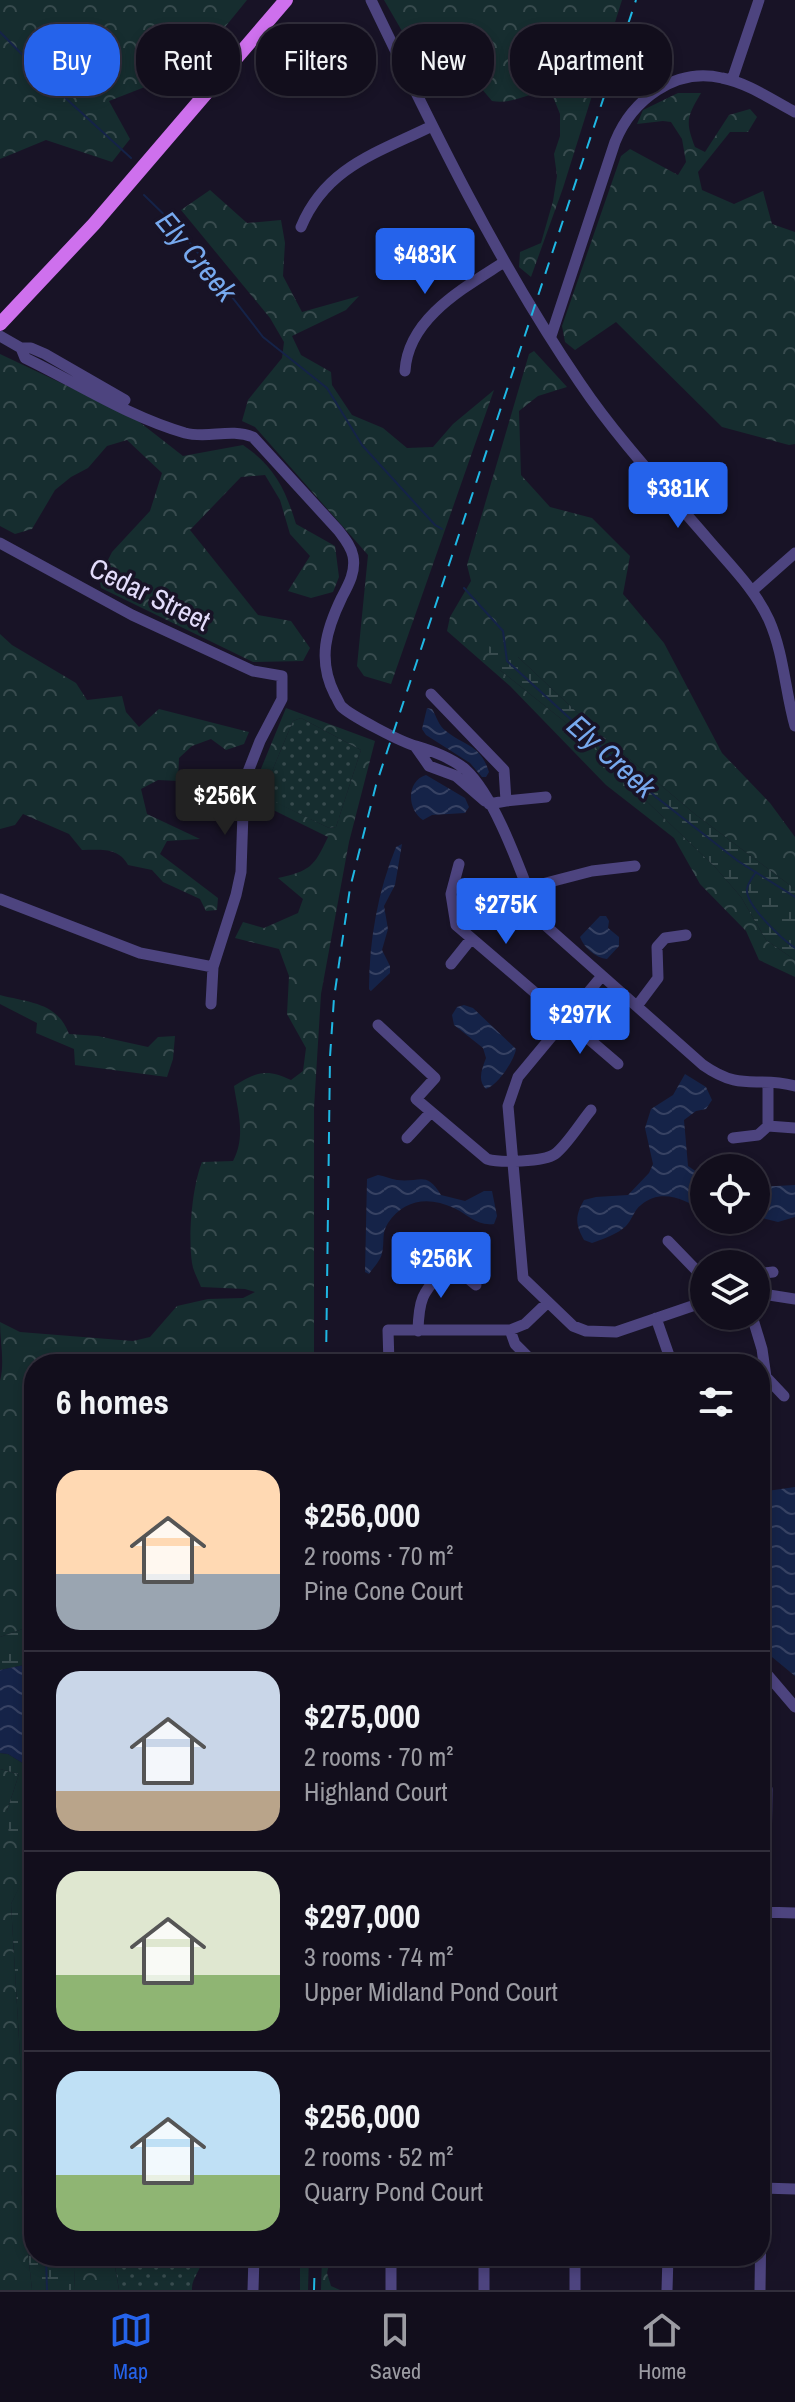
<!DOCTYPE html>
<meta charset="utf-8">
<style>
body{margin:0;font-family:"Archivo Narrow",sans-serif;background:#1f1c29;color:#f1f3f6;height:100vh;display:flex;flex-direction:column;font-size:30px;white-space:nowrap}
*{box-sizing:border-box;margin:0}
p{font-size:26px;color:#9c9ca3}
.icon{flex:none;width:44px;height:44px;fill:none;stroke:currentColor;stroke-width:2;stroke-linecap:round;stroke-linejoin:round}
.map{position:relative;flex:1;overflow:hidden}
.sheet{position:absolute;left:24px;top:1354px;width:746px;height:912px;display:flex;flex-direction:column;background:#120e1c;border-radius:32px;box-shadow:0 4px 12px #0003,0 0 0 2px #312e3b}
.sheet>*{flex:none}
.banner{position:absolute;left:24px;top:24px;width:748px;height:72px;display:flex;gap:16px}
.buttons{position:absolute;left:690px;top:1154px;display:grid;gap:16px}
.buttons a{display:grid;place-items:center;width:80px;height:80px;border-radius:50%;background:#120e1c;box-shadow:0 4px 12px #0003,0 0 0 2px #312e3b;font-size:40px}
.price{position:absolute;translate:-50% -68px;padding:0 18px;border-radius:8px;background:#2563eb;color:#fff;font-size:26px;line-height:52px;filter:drop-shadow(0 2px 4px #0008)}
.price::after{content:'';position:absolute;left:50%;top:48px;width:24px;height:18px;margin-left:-12px;background:inherit;clip-path:polygon(0 0,100% 0,50% 100%)}
.price.active{background:#222;color:#fff}
ul{padding:0;list-style:none}
li{display:flex;align-items:center;gap:24px;height:200px;padding:0 32px}
li+li{border-top:2px solid #312e3b}
li span{display:grid;place-items:center;flex:none;width:224px;height:160px;border-radius:24px;color:#555}
li>.icon{margin-inline-start:auto}
span .icon{width:96px;height:96px;fill:#fffc;stroke-width:1}
li b{font-size:34px}
h2{display:flex;justify-content:space-between;align-items:center;height:96px;padding:0 32px;font-size:34px}
.chip{padding:0 28px;border-radius:32px;background:#120e1c;box-shadow:0 4px 12px #0003,0 0 0 2px #312e3b;font-size:28px;line-height:72px}
.chip.active{background:#2563eb;color:#fff}
.tab-bar{display:flex;justify-content:space-around;align-items:center;height:112px;border-top:2px solid #312e3b;background:#120e1c;font-size:22px;color:#9c9ca3}
.tab-bar a{display:grid;justify-items:center;gap:4px}
.tab-bar .active{color:#2563eb}
.map>svg:first-child{display:block}
</style>
<div class="map">
<svg width="795" height="2290" viewBox="0 0 795 2290">
<defs>
<pattern id="grass-dots" width="8" height="8" patternUnits="userSpaceOnUse" patternTransform="scale(2)"><rect width="8" height="8" fill="#162d2f"/><path d="M2 2h.1M6 6h.1" fill="none" stroke="#384b4e" stroke-width="1.8" stroke-linecap="round"/></pattern>
<pattern id="forest-crowns" width="20" height="18" patternUnits="userSpaceOnUse" patternTransform="scale(2)"><rect width="20" height="18" fill="#162d2f"/><path d="M2 6a3 3 0 1 1 6 0M12 15a3 3 0 1 1 6 0" fill="none" stroke="#384b4e"/></pattern>
<pattern id="wetland-marsh" width="20" height="14" patternUnits="userSpaceOnUse" patternTransform="scale(2)"><rect width="20" height="14" fill="#162d2f"/><path d="M1 5h8M5 5V1M11 12h8M15 12V8" fill="none" stroke="#384b4e"/></pattern>
<pattern id="water-waves" width="16" height="10" patternUnits="userSpaceOnUse" patternTransform="scale(2)"><rect width="16" height="10" fill="#152348"/><path d="M0 5q4-4 8 0t8 0" fill="none" stroke="#374263"/></pattern>
</defs>
<rect width="100%" height="100%" fill="#181326"/>
<path fill="url(#grass-dots)" d="M301,718l60,32 -25,77 -7,1 -63,-30 -1,-10 28,-67z
M150,2256h52c1,13 -11,22 -10,34h-73l-4,-24 18,-1z"/>
<path fill="url(#forest-crowns)" fill-rule="evenodd" d="M0,0h247l-56,69 -82,32 21,38 -18,23 -66,-22 -46,19z
M384,0h238l-59,188 -32,89 -12,-10 1,-15 21,-9 12,-42 4,-25 -3,-22 6,-18v-22l-9,-22c-23,-1 -37,13 -59,9l-22,-26 -15,-9 -24,7 -14,-16z
M678,93h23c-14,24 -16,28 -6,54l10,5 24,-37 21,-6 7,8 -9,15h-18l-32,40 4,18 32,14 29,-13 9,33 23,8v212l-6,1 -67,-18 -106,-105 -41,28 -10,-8 -3,-16 59,-170 9,-7 48,26 8,-13 -4,-23 -11,-17 -8,-1 -26,3 6,-14z
M210,190l37,33 34,-3 4,23 -2,33 19,36 57,-16 -13,14 -54,26 9,19 30,17 1,13 20,30 31,13 24,20 26,-1 20,-23 41,-34 -103,294 -27,-8 -7,-10 11,-111 -113,-128 -13,-6 6,-21 34,-42 2,-16 -14,-24 -89,-108z
M534,351l33,36 -29,9 -19,15 2,64 29,32 42,11 38,38 -7,38 41,49 58,110 48,50 25,34v52l-99,-74 -97,-82 -81,-76 -18,13 94,75 16,21 105,101 26,30 25,43 29,20v17l-36,-17 -13,-29 -46,-47 -26,-46 -68,-53 -96,-99 -63,-55 3,-14 21,-36 -4,-16 62,-211z
M0,354l133,63 50,39 60,-11c31,21 42,43 53,79l39,22 4,31 -6,15 -22,6 -23,-7 22,-35 -20,-22 -10,-34 -15,-25 -24,2 -51,53 68,85 33,6 19,27 -7,13 -50,1 -152,-74 -2,-10 13,-26 38,-41 12,-38 -35,-33 -20,6 -19,22 -17,9 -16,13 -23,39 -17,5 -15,-8z
M0,634l12,11 64,38 11,17 35,-4 4,16 13,15 20,-18 90,23 -5,12 -18,6 -15,-11 -19,7 -13,12 -1,23 -20,-1 -17,9 6,25 53,25 -33,2 -7,13 58,44 -1,12 -11,1 -6,-12 -37,-17 -11,-12 -24,-5c-10,-18 -27,-15 -46,-15l-13,-16 -46,-20 -8,11 -15,4z
M286,708l89,33 -26,101 -28,152 -7,114v256h-280v261l-34,12v-256c5,-19 0,-39 0,-59l20,10 113,9 17,-4 27,-31 31,-7 35,-1 12,-6 -10,-3 -44,-2c-3,-8 -8,-16 -9,-24 -4,-27 0,-76 10,-101l31,-1c13,-25 5,-48 1,-75 22,-14 33,-18 57,-6l12,-9 3,-23 -19,-34 2,-38 -10,-27 -44,-11 8,-16 21,6 34,-15 5,-14 -25,-21c32,-7 36,-11 50,-41l-73,-36 -4,-8zM301,718l60,32 -25,77 -7,1 -62,-30 -2,-10 28,-67z
M0,995c30,8 57,7 69,39l29,2 50,11 10,-10 17,-1 -2,23 -6,18 -92,-12 -1,-16 -38,-16 1,-10 -37,-19z
M0,1769l19,5 -12,37 27,47 -23,46 10,169v114l11,103h-32z
M72,2256h78l-17,9 -18,2 4,23h-45l1,-21z
M300,2256h9l-1,34h-8z
M322,2256h9l-4,17 4,13 9,4h-19z"/>
<path fill="url(#wetland-marsh)" d="M483,644l35,13 81,76 97,82 99,74v71l-29,-20 -25,-43 -26,-30 -105,-101 -16,-21 -94,-75z
M34,1625v38l-34,7v-33z
M0,1753l8,1 26,16v486h38l3,13 -1,21h-42l-11,-103v-114l-10,-169 22,-46 -24,-21 -2,-26 12,-37 -19,-5z"/>
<path fill="url(#water-waves)" d="M427,708l5,1c5,8 6,16 14,22 20,16 34,13 43,41l-3,5h-4l-12,-14 -44,-28 -4,-6z
M426,775l39,23 4,9 -4,6 -33,2 -9,5c-16,-10 -17,-39 3,-45z
M402,844l-7,41 -11,21 4,23 -6,21 8,16v7l-19,18 -2,-2c0,-49 9,-98 27,-142z
M600,916h6l3,5 -1,7 11,9v9l-12,13c-11,-1 -23,-11 -27,-22z
M464,1005l9,3 43,41c-2,12 -18,36 -30,40 -9,-9 -4,-20 0,-31l-3,-10 -29,-23 -2,-10 5,-8z
M685,1074l21,13 6,13 -6,9 -10,2 -12,9 4,46 16,11v35c-19,-13 -43,-24 -63,-7 -7,5 -9,15 -15,21 -8,8 -23,13 -34,17l-8,-3c-9,-16 -9,-24 0,-40l12,-3 32,-2 21,-22 4,-9 -8,-36 6,-19 22,-14z
M378,1175c6,1 13,4 19,5 23,3 29,-10 44,15l24,6 19,-10h8l5,25 -3,8c-18,2 -25,-9 -40,-16 -25,-12 -50,-9 -66,15 -7,11 -3,18 -6,30 -1,7 -9,15 -13,21l-4,-2 2,-93z
M795,1185v32l-17,5 -16,-4 -22,7 -22,-5h38v-33z
M760,1479l7,12 28,-4v189l-35,-29z
M34,1663v107l-26,-16 -8,-1v-83z"/>
<g fill="none" stroke-linecap="round" stroke-linejoin="round">
<path stroke="#152348" stroke-width="2" d="M0,32l60,61 71,65
M144,195l36,35 83,107 64,51 35,57 73,80 7,4
M464,588l39,43 4,30 149,136 82,64 57,36
M756,872c-4,6 -8,11 -9,17 -2,16 35,50 48,59
M46,2256l1,34"/>
<path stroke="#4d447f" stroke-width="11" d="M371,0c63,131 127,263 209,383 37,55 84,105 127,155 22,26 48,51 62,82 15,34 16,71 26,106
M732,80l27,-80
M301,227c25,-60 76,-74 131,-101
M0,336l21,12h10l14,6 80,46
M551,336l64,-194c17,-42 60,-75 107,-64 26,5 50,22 73,34
M21,348l4,10c52,25 104,59 160,75 23,6 45,-5 68,4l85,93c6,8 13,16 15,26 3,15 -4,28 -11,41 -16,33 -25,63 -7,98 1,1 5,10 6,11 8,9 62,37 75,40 17,5 34,11 49,23 31,28 57,106 73,147l7,9 158,140c40,28 53,10 92,21
M405,371c3,-53 59,-83 99,-109
M0,543l132,72 121,56 29,5v23l-22,42 -16,41 -3,90 -5,23 -23,72 -2,37
M752,591l43,-38
M431,694l73,76 2,31 -17,3
M415,746l14,20 27,10 29,25
M506,801l40,-4
M459,864l-8,30 5,31 162,139
M525,886l17,-2 50,-13 43,-5
M0,899l140,54 73,14
M451,964l20,-25
M601,977l-83,100 -10,29 15,172 50,48 13,5 30,1 88,-30
M637,1006l21,-28 -1,-31 8,-9 21,-3
M378,1025l57,53 -19,21 71,60c12,4 57,3 68,-5 12,-9 26,-32 36,-44
M768,1083v43
M407,1138l24,-26
M733,1138l25,-3 10,-9 27,2
M668,1241l30,31 6,24
M430,1247l46,38
M756,1274l17,-2
M756,1293l39,6
M752,1316l10,33 4,28 18,19
M656,1318l16,46
M510,1330l5,14 15,15v5
M418,1331c1,-39 7,-39 31,-68
M389,1364l-1,-34h122l15,-6 22,-21
M760,1666l35,41
M760,1779l7,10 -7,501
M761,1912l34,1
M760,2188l35,1
M253,2290l1,-34
M391,2290v-34
M484,2290v-34
M575,2290v-34
M667,2290l1,-34"/>
<path stroke="#ce70ed" stroke-width="14" d="M0,324l94,-100 192,-224"/>
<path stroke="#1fb8e4" stroke-width="2" stroke-dasharray="12 10" stroke-linecap="butt" d="M326,1364l4,-307 4,-59 16,-110 26,-103 260,-785
M314,2290l1,-34"/>
</g>
<g text-anchor="middle" dominant-baseline="central" stroke-width="7" stroke-linejoin="round" paint-order="stroke">
<g font-size="28" fill="#e3dcfb" stroke="#181326">
<text transform="translate(150 594) rotate(26)">Cedar Street</text>
</g>
<g font-size="30" font-style="italic" fill="#77a9ee" stroke="#181326">
<text transform="translate(197 256) rotate(50)">Ely Creek</text>
<text transform="translate(612 756) rotate(42)">Ely Creek</text>
</g>
</g>
</svg>
<div class="buttons">
<a><svg class="icon" aria-label="locate" viewBox="0 0 24 24"><circle cx="12" cy="12" r="6"/><path d="M12 2v4M12 18v4M2 12h4M18 12h4"/></svg></a>
<a><svg class="icon" aria-label="layers" viewBox="0 0 24 24"><path d="M12 4l9 5-9 5-9-5zM3 14l9 5 9-5"/></svg></a>
</div>
<b class="price" style="left:425px;top:296px">$483K</b>
<b class="price" style="left:678px;top:530px">$381K</b>
<b class="price active" style="left:225px;top:837px">$256K</b>
<b class="price" style="left:506px;top:946px">$275K</b>
<b class="price" style="left:580px;top:1056px">$297K</b>
<b class="price" style="left:441px;top:1300px">$256K</b>
<div class="banner">
<a class="chip active">Buy</a>
<a class="chip">Rent</a>
<a class="chip">Filters</a>
<a class="chip">New</a>
<a class="chip">Apartment</a>
</div>
<section class="sheet">
<h2>6 homes<svg class="icon" aria-label="filters" viewBox="0 0 24 24"><path d="M4 7h16M4 17h16"/><circle cx="9" cy="7" r="2"/><circle cx="15" cy="17" r="2"/></svg></h2>
<ul>
<li><span style="background:linear-gradient(#ffd9b3 65%,#9aa5b1 0)"><svg class="icon" aria-label="home" viewBox="0 0 24 24"><path d="M3 11l9-7 9 7M6 9v11h12V9"/></svg></span><div><b>$256,000</b><p>2 rooms · 70 m²</p><p>Pine Cone Court</p></div></li>
<li><span style="background:linear-gradient(#c9d6e8 75%,#b9a48a 0)"><svg class="icon" aria-label="home" viewBox="0 0 24 24"><path d="M3 11l9-7 9 7M6 9v11h12V9"/></svg></span><div><b>$275,000</b><p>2 rooms · 70 m²</p><p>Highland Court</p></div></li>
<li><span style="background:linear-gradient(#dfe7d0 65%,#8fb573 0)"><svg class="icon" aria-label="home" viewBox="0 0 24 24"><path d="M3 11l9-7 9 7M6 9v11h12V9"/></svg></span><div><b>$297,000</b><p>3 rooms · 74 m²</p><p>Upper Midland Pond Court</p></div></li>
<li><span style="background:linear-gradient(#bfe0f5 65%,#8fb573 0)"><svg class="icon" aria-label="home" viewBox="0 0 24 24"><path d="M3 11l9-7 9 7M6 9v11h12V9"/></svg></span><div><b>$256,000</b><p>2 rooms · 52 m²</p><p>Quarry Pond Court</p></div></li>
</ul>
</section>
</div>
<nav class="tab-bar">
<a class="active"><svg class="icon" aria-label="map" viewBox="0 0 24 24"><path d="M3 6l6-2 6 2 6-2v14l-6 2-6-2-6 2zM9 4v14M15 6v14"/></svg>Map</a>
<a><svg class="icon" aria-label="saved" viewBox="0 0 24 24"><path d="M7 4h10v16l-5-4-5 4z"/></svg>Saved</a>
<a><svg class="icon" aria-label="home" viewBox="0 0 24 24"><path d="M3 11l9-7 9 7M6 9v11h12V9"/></svg>Home</a>
</nav>
